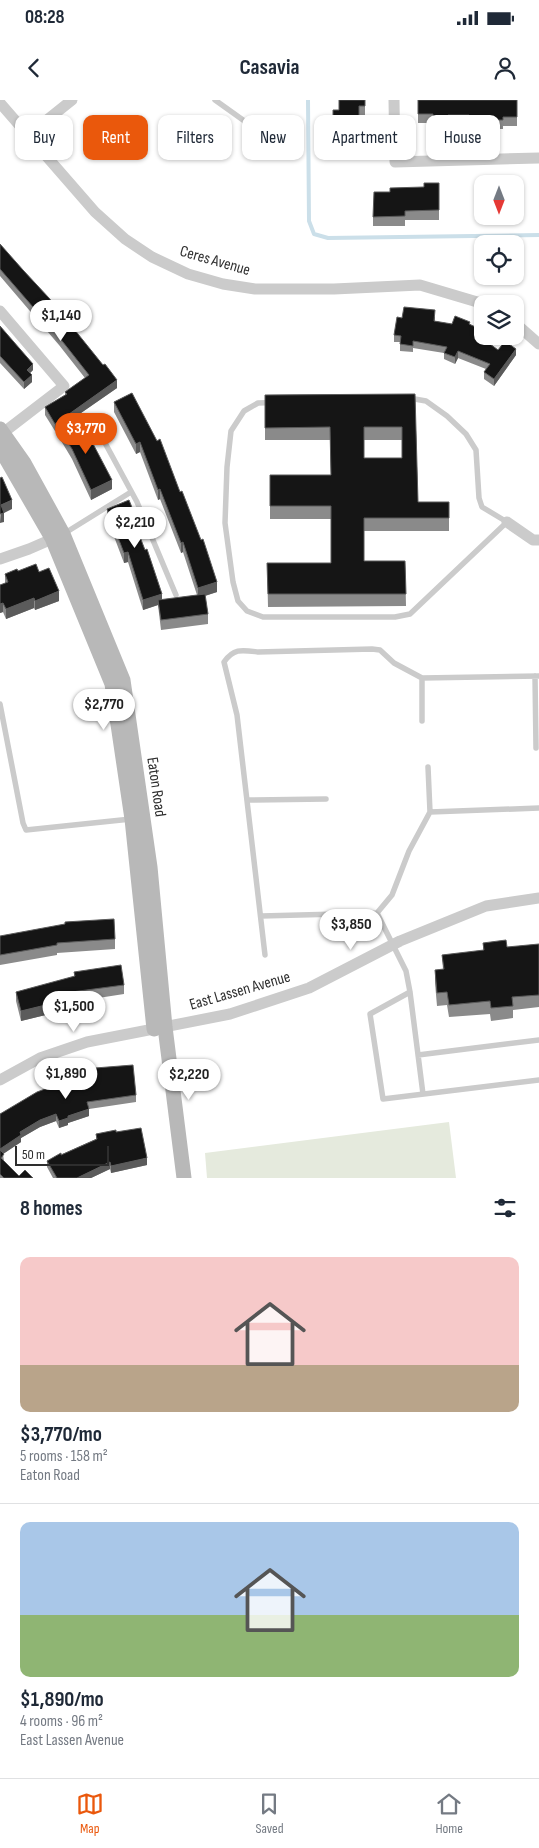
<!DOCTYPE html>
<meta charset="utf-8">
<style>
body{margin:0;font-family:"Sofia Sans Condensed",sans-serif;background:#f2f2f3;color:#1f2937;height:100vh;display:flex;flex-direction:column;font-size:19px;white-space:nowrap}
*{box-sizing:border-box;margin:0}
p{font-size:16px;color:#747a83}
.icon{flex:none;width:28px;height:28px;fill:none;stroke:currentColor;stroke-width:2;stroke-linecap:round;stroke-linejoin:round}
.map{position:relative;height:1078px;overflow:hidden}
.sheet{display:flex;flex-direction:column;background:#fff;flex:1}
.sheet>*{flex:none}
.guide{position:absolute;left:15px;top:15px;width:510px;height:45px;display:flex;gap:10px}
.needle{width:32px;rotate:180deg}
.fabs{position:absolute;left:474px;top:75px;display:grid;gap:10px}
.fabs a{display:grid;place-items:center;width:50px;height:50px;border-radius:10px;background:#fff;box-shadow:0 1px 4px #0004;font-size:25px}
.scale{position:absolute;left:15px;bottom:12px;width:94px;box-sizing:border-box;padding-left:5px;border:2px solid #2e2e2e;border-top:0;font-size:14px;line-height:18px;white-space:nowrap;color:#2e2e2e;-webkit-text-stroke:4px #fff;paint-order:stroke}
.price{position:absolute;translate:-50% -42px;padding:0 11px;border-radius:18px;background:#fff;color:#222;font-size:16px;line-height:32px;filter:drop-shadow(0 1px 2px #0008)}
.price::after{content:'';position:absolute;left:50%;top:30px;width:15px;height:11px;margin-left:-8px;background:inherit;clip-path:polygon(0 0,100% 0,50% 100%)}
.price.selected{background:#ea580c;color:#fff}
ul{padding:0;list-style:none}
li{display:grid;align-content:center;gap:10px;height:265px;padding:0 20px}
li+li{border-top:1px solid #e0e1e3}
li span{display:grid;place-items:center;height:155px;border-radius:10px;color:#555}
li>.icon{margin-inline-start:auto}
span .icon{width:90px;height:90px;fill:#fffc;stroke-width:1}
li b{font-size:21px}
h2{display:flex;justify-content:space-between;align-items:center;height:60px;padding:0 20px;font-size:21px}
.pill{padding:0 18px;border-radius:10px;background:#fff;box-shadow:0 1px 4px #0004;font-size:18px;line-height:45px}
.pill.selected{background:#ea580c;color:#fff}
.status{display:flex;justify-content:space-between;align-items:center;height:35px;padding:0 25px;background:#fff;direction:ltr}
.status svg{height:14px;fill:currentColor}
header{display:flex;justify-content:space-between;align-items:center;height:65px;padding:0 20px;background:#fff;font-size:22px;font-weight:700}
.tab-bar{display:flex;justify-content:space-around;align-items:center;height:70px;border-top:1px solid #e0e1e3;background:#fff;font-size:14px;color:#747a83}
.tab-bar a{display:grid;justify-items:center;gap:2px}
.tab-bar .selected{color:#ea580c}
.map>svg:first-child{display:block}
</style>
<div class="status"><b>08:28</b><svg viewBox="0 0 49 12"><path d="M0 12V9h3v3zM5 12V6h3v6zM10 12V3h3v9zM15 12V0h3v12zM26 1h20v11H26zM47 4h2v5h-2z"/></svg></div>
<header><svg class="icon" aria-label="back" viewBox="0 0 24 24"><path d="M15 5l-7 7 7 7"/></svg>Casavia<svg class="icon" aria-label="person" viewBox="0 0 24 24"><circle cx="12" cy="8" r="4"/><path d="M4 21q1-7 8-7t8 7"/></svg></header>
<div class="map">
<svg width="539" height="1078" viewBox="0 0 539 1078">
<rect width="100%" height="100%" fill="#fff"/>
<path fill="#e5eadd" d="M449,1022l7,56h-249l-2,-25z"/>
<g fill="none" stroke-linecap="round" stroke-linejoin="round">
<path stroke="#cbdfe9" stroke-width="4" d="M308,0l1,121 5,13 14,4 211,-3"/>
<path stroke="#cbcbcb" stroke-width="5.5" d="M215,0l35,25
M409,298l17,3 21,15 19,18 10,16 3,48 3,9 25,15 -97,92 -15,3h-132l-16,-6 -9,-10 -5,-19 -8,-59 2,-56 4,-36 13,-20 14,-8z
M91,317l46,85 39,93
M65,433l66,-41
M535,576l1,72
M422,578v43
M0,604l23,119 3,7 105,-11
M248,700l78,-1
M430,712l109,-4
M377,813l15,-18 17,-44 21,-39 -2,-45
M261,816l116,-3 29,58 4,21 13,102
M265,855l-28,-240 -13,-53c10,-14 18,-12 34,-10l114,-3 8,1 14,13 28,15 117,-2
M410,892l-40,22 13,85 156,-19
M418,955l121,-15"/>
<path stroke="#cbcbcb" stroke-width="11" d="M394,0l1,62 144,-4
M0,3l95,109 30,27 27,18 36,17 35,10 32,5h79l86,-4 64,19
M27,36l45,-36
M0,211l64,75 -61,47
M515,223l24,21
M507,422l26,18h6
M0,459l29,-10 30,-13
M0,980l40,-22 47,-16 143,-28 79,-26 91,-47 86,-35 53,-8"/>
<path stroke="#b8b8b8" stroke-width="15" d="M0,329l24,34 39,71 60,146 27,187 15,160 19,151
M0,348l52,90 60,146 20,135 22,210"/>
</g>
<path fill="#8a8a8a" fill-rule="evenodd" d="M365,0v16h-6v34h-26v-40h6z
M418,0h99v26h-14v3h-34v-5h-21v6h-15v-7h-15z
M439,83v37h-34v6h-32v-9l17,-25 34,-5z
M0,144l117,144 -62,43 -10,-16v-8l20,-12v-3l20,-14 -26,-33 -59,-69z
M435,217v4l17,3h18l15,12 -1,3 14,11 18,5 -22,31 -10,-7v-7l2,-3 -28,-11 -3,6 -11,-5v-6l-31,-5v4l-13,-1v-9h-6v-7l8,-17z
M0,226l33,44 -3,3 2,9 -8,7 -24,-26z
M132,293l85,199 -12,4 3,18v10l-47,6 -3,-25 -15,5 -15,-48 -4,1 -17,-45v-9l26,10 29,81 35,-5 -14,-43 -2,1 -21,-54 -2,1 -18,-48 -4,2 -22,-42v-10z
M415,294l3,108h31v29h-85v30h41l1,45 -138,1 -1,-44h64v-44h-61v-44h61l-1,-35h-65v-45zM364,340h38v18h-38z
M60,330l52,59 -21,11 -19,-41 -12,-20z
M18,471l21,1 20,29 -24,9 -1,-2 -28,11 -3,-7 -3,1v-28l5,-1v-10z
M0,836l115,3v10l-58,4v2l-57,10z
M483,843l24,4 32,-3v63l-26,3v8l-22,3 -1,-7 -41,3 -2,-12 -10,1 -2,-23v-13h8l-1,-15 41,-4z
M74,872l50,13v9l-58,9v7l-45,11 -5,-20v-9l58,-15z
M95,968l41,27v7l-47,7v7l-21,7v2l-9,3 -3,-7 -16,6 -19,11v4l-18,12 1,7 15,15 14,2h-33v-64l60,-31v-2l15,4 16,-5v-5h4z
M116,1032l31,33 -36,8 -1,-4 -19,9h-38l-6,-11v-6l49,-22v-5z"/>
<path fill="#5b5b5b" d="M516,249v6l-22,31v-7z
M458,251v7l-3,6v-7z
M33,264v6l-6,6v-6z
M32,275v7l-8,7v-7z
M117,280v8l-62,43v-7z
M140,342v10l-4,2v-10z
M112,380v9l-21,11v-10z
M160,389v10l-2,1v-10z
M12,400v9l-8,4v9l-4,1 1,-18z
M133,410v10l-3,-9z
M183,442v10l-2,1v-10z
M128,452v10l-4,1v-10z
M217,482v10l-19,6v-10z
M59,491v10l-24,9v-9z
M162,494v10l-4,-4v5l-15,5v-10z
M34,498v10l-28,11v-10z
M3,503v9l-3,1v-9z
M66,900v10l-45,11v-10z
M89,1009v7l-21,7v2l-9,3v-7l9,-5z
M56,1014v7l-16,6 -19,11v4l-21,14v-7l20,-17 20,-12z
M147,1058v7l-36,8v-7z
M110,1062v7l-19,9h-14z"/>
<path fill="#151515" stroke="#5b5b5b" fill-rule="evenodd" d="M339,0h26v6h-6v34h-26v-30h6z
M418,0h99v17h-14v3h-34v-5h-21v6h-15v-7h-15z
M424,83h15v27l-34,1v5l-32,1 1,-25h16v-4l34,-1z
M0,144l23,26 26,28 54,67 2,-1 12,16 -62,44 -10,-17 22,-13 -2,-2 24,-17 -30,-38 -59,-68z
M404,207l31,3 -1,11 18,3 3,-8 15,6 -1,2 13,6v8l16,12 7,-9 11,8 -22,30 -10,-7 6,-8 -32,-13 -3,6 -11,-4 3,-6 -34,-6v5l-13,-2 1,-8 -7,-1 3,-18 5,1z
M0,226l33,38 -6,6 5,5 -8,7 -24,-26z
M132,293l25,48 3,-2 20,53 2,-1 19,49 2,-1 14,43 -19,6 -15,-46 -2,1 -21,-54 -2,1 -18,-48 -4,2 -22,-42z
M415,294l3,108h31v16h-85v43h41l1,33h-138l-1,-31h64v-57h-61v-31h61l-1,-48 -65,1v-33zM364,327h38v31h-38z
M78,320l12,20h1l21,40 -21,10 -19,-41 -12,-19z
M2,377l10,23 -11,5 3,8 -4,1v-36z
M129,400l4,10 -3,1 15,39 2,-1 15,45 -19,6 -15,-48 -4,1 -17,-44z
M36,464l3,8 10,-4 10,23 -24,10 -1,-3 -28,11 -3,-6 -3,1v-19l8,-3 -3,-8 12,-5 1,2z
M205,494l3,20 -47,6 -3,-20z
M114,819l1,20 -58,4v2l-57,10v-19l65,-12v-2z
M506,840l1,7 32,-3v51l-27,2 1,9 -22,2 -1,-7 -41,4 -2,-13 -10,1 -2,-23 9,-1 -2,-14 42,-5 -1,-7z
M121,865l3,20 -60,8 2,7 -45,11 -5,-19 59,-16 -1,-4z
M133,965l3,30 -49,7 2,7 -21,7v2l-9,3 -3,-7 -16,6 -20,12 1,3 -21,14v-35l37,-22 24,-9 -1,-2 12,-4 3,8 17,-5 -1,-5h5l-1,-7z
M141,1028l6,30 -36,8 -1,-4 -33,16h-20l-10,-17 14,-8v2l36,-16 -1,-5 20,-4v2z
M0,1050l4,4 -3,4 18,18 6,-6 8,8h-29l-4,-4z"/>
<g text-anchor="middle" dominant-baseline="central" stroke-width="5" stroke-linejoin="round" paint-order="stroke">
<g font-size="16" fill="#2e2e2e" stroke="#fff">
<text transform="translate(215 161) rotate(16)">Ceres Avenue</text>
<text transform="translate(156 687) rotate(82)">Eaton Road</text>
<text transform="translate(240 891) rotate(-16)">East Lassen Avenue</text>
</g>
</g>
</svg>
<div class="fabs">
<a><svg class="needle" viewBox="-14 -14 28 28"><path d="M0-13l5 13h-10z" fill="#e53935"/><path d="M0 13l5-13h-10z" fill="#747a83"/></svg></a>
<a><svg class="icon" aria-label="locate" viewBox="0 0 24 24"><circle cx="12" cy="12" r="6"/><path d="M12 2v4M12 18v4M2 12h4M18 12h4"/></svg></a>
<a><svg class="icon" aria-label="layers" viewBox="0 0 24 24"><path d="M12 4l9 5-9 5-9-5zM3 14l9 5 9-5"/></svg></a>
</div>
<div class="scale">50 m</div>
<b class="price" style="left:61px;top:242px">$1,140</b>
<b class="price selected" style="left:86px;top:355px">$3,770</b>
<b class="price" style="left:135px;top:449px">$2,210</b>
<b class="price" style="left:104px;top:631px">$2,770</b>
<b class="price" style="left:351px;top:851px">$3,850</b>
<b class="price" style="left:74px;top:933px">$1,500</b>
<b class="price" style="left:66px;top:1000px">$1,890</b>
<b class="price" style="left:189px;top:1001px">$2,220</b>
<div class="guide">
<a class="pill">Buy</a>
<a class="pill selected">Rent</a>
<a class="pill">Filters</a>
<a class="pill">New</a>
<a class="pill">Apartment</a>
<a class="pill">House</a>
</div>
</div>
<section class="sheet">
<h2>8 homes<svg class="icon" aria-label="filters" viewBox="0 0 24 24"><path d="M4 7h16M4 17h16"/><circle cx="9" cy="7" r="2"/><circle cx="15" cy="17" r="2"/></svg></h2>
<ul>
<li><span style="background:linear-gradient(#f6c9c9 70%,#b9a48a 0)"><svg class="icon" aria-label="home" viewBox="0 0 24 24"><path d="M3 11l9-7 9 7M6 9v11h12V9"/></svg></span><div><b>$3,770/mo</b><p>5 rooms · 158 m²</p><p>Eaton Road</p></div></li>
<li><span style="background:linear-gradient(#a9c7e8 60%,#8fb573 0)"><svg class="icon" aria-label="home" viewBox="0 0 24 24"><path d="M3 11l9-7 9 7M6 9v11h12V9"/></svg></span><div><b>$1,890/mo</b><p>4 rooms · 96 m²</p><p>East Lassen Avenue</p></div></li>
</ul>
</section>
<nav class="tab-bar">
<a class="selected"><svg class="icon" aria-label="map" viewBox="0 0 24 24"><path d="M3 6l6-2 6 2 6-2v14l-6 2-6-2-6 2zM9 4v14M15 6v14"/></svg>Map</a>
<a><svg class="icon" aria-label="saved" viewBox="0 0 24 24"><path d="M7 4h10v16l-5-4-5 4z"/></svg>Saved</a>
<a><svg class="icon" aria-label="home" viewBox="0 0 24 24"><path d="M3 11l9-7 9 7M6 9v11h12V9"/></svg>Home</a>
</nav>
